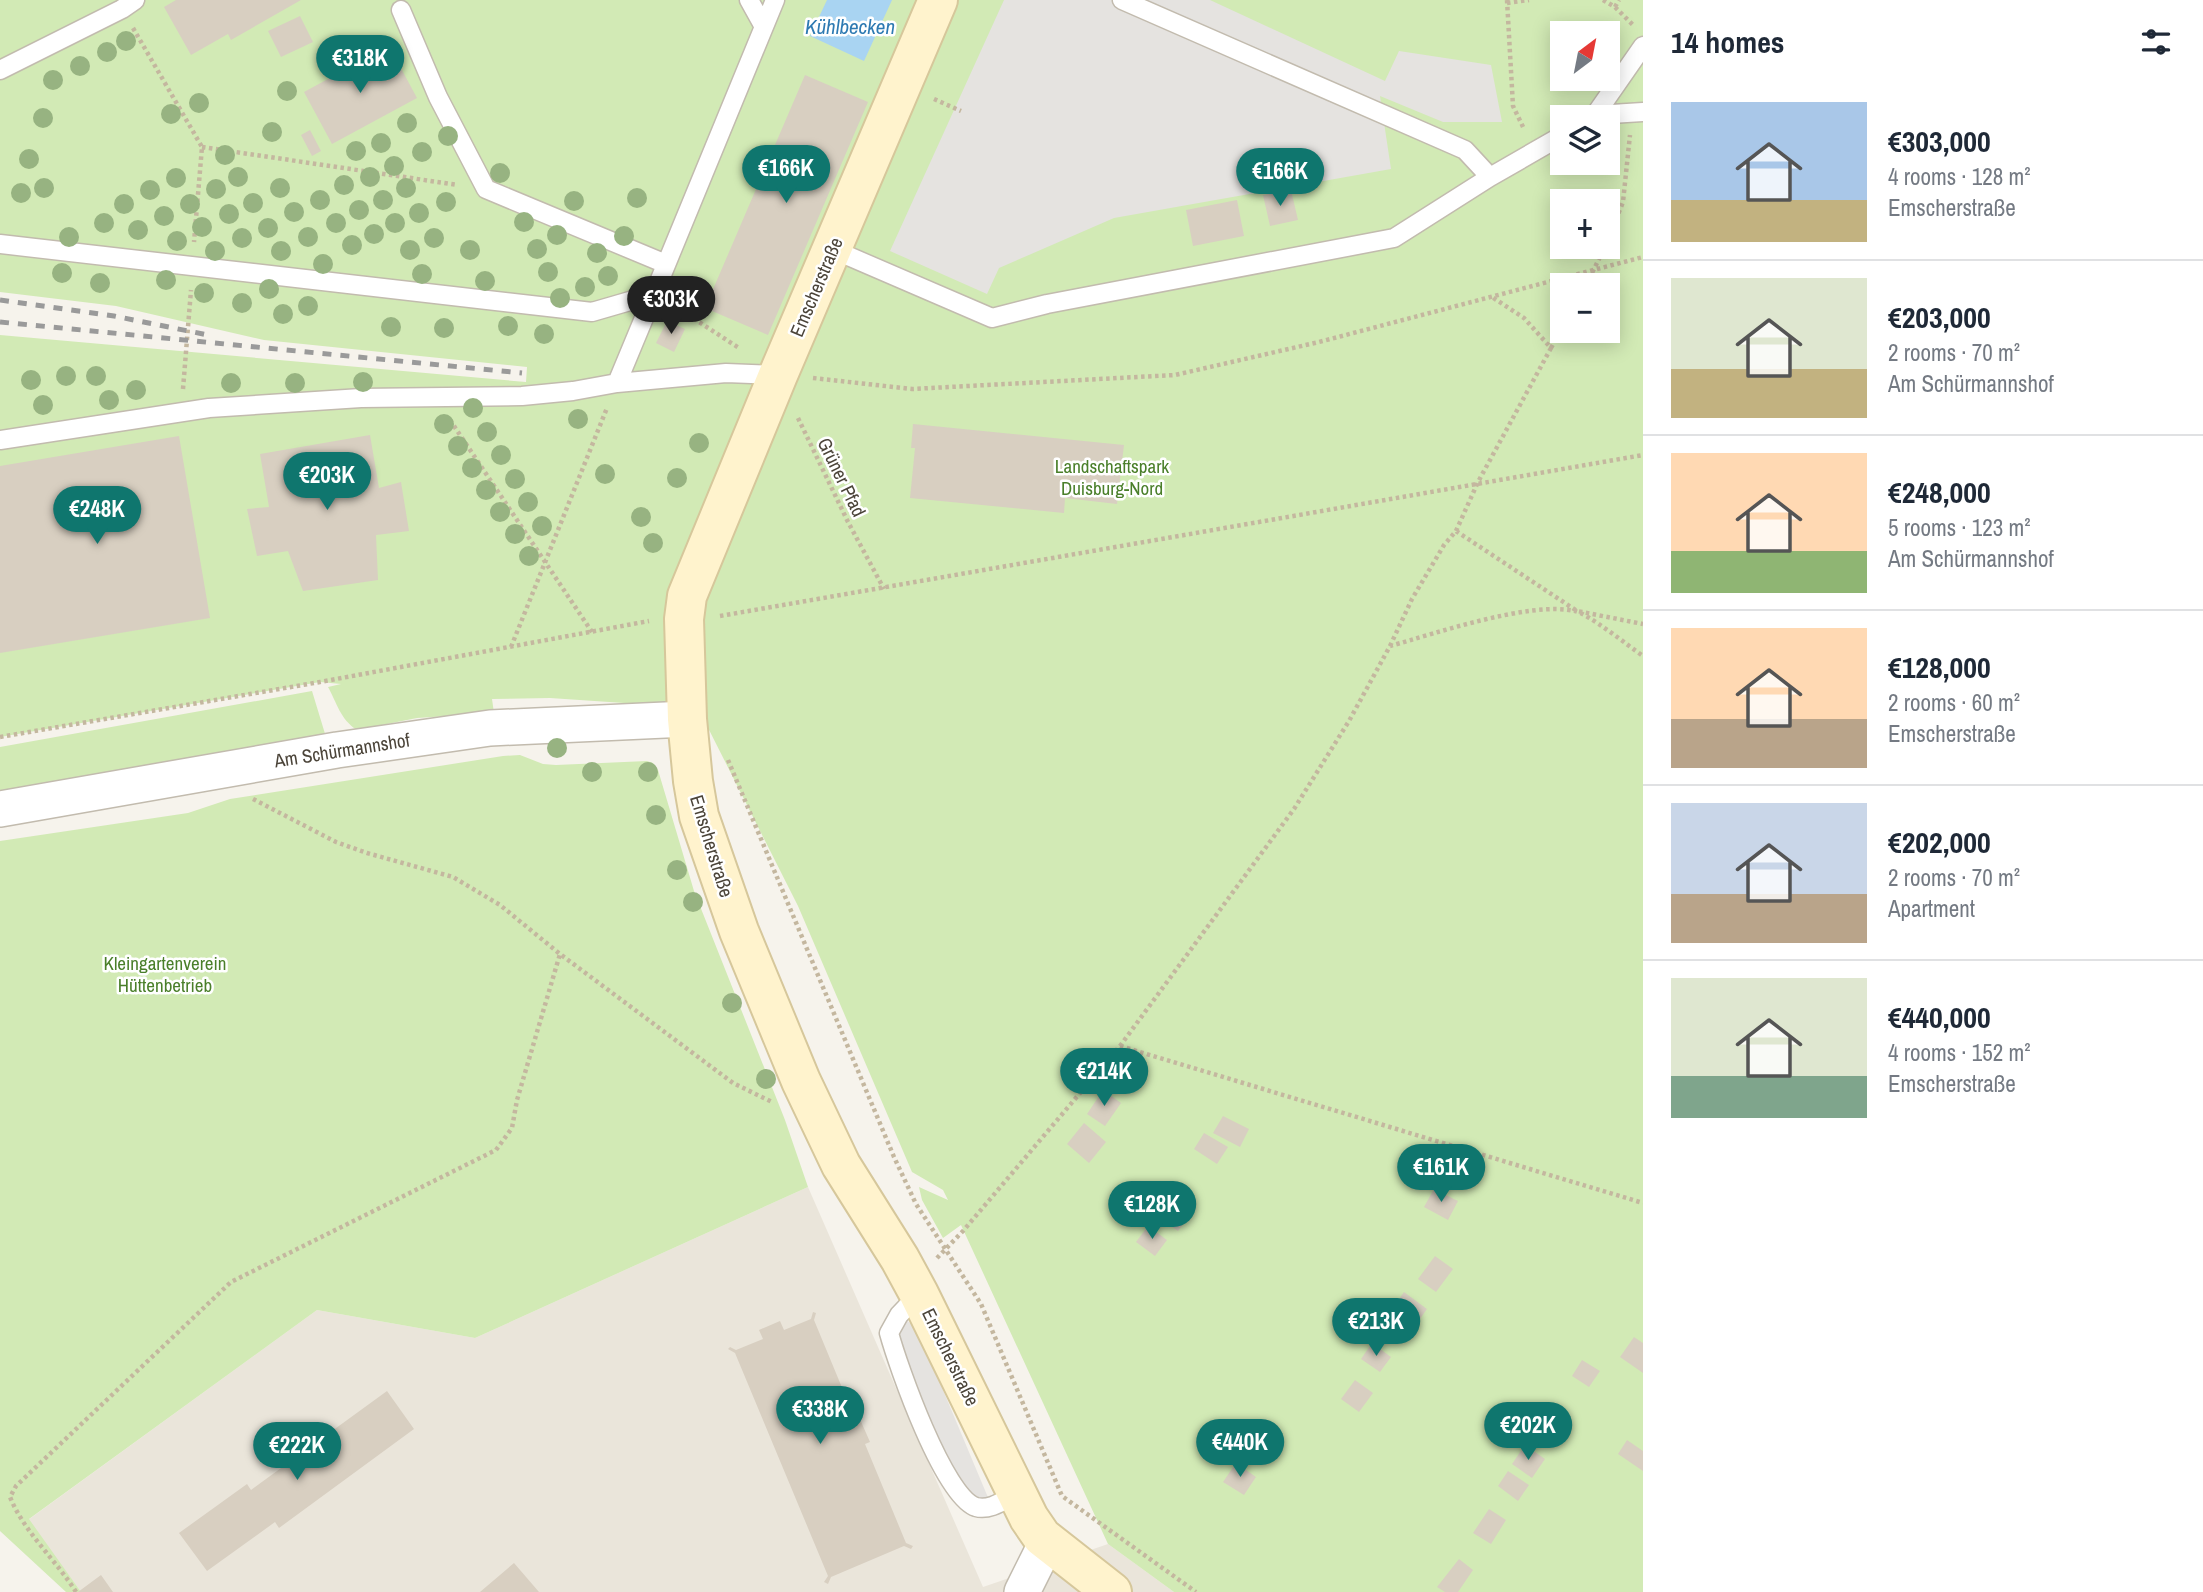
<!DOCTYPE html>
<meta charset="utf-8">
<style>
body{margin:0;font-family:"Archivo Narrow",sans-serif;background:#f6f6f7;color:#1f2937;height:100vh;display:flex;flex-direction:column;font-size:26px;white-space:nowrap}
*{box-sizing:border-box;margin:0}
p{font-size:23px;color:#747a83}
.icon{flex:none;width:38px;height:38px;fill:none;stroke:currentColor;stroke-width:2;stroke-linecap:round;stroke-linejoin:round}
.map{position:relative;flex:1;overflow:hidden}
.sheet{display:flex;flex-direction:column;background:#fff;width:560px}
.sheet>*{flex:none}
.needle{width:46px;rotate:32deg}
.controls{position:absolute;left:1550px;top:21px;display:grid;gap:14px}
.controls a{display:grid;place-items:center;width:70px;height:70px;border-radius:0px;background:#fff;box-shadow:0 4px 18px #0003;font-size:35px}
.price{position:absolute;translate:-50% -60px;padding:0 16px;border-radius:24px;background:#0f766e;color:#fff;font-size:23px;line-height:46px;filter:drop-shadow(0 2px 4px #0008)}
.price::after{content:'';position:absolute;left:50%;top:42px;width:21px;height:16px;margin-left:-10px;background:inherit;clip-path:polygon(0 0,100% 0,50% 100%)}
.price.selected{background:#222;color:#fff}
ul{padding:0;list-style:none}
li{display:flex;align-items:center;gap:21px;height:175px;padding:0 28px}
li+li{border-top:2px solid #e0e1e3}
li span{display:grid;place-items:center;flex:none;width:196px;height:140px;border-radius:0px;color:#555}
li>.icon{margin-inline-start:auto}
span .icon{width:84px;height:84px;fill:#fffc;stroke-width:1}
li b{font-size:30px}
h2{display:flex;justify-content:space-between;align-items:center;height:84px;padding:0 28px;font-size:30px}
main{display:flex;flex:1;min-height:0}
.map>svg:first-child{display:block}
</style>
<main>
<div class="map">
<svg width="1643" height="1592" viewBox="0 0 1643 1592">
<rect width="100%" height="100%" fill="#f6f3ec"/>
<path fill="#eae5da" d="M808,1187l175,400 125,-43 66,48h-1093l-53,-72 289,-210 158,28z"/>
<path fill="#d2eab5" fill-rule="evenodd" d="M0,0h1643v1592h-469l-66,-48 -147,-319 -18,13 -21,-38 -3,-13 29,13 -5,-10 -31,-18 -114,-266 -100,-198 -148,-10 -58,1 2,14 -77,5 -60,12c-17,-11 -20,-27 -29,-43l13,-3 -21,-2 -320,55v-402l526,47 1,-15 -263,-27 -148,-34 -116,-14zM1563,33h45v46h-45zM1563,117h45v46h-45zM1563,201h45v46h-45zM1563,285h45v46h-45z
M312,691l14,46 -326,58v-48z
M520,755l23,9 13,1 91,-4 6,2 5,7 36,121 91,229 23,67 -333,151 -158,-28 -288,209 52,73h-15l-66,-61v-690l188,-28 42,-14 273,-43z"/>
<path fill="#e5e3e0" d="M1004,0h206l175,81 14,-30 92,14 11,57h-59l-63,-26 11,73 -277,49 -115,50 -12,26 -97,-43z
M899,1315l18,13 75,179 -26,-5 -77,-169z"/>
<path fill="#a9d4f2" d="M827,0h65l-28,61 -54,-25z"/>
<path fill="#d8cfc1" d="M176,0h125l-70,40 -3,-6 -37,21 -27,-48z
M300,16l13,26 -32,15 -13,-26z
M389,46l28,52 -85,46 -28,-52z
M805,75l63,27 -100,233 -63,-27z
M310,130l11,21 -9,5 -11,-21z
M1291,190l7,30 -28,6 -7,-31z
M1237,200l7,36 -51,10 -7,-36z
M667,321l18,8 -11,23 -18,-9z
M913,424l211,21 -7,59 -52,-6 -1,15 -154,-15 5,-50h-4z
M370,435l9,53 22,-6 8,49 -33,4 2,45 -75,11 -15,-40 -31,5 -10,-47 22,-2 -9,-53z
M179,436l31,182 -210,35v-187z
M1103,1090l18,13 -16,23 -18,-12z
M1223,1116l26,13 -9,18 -27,-14z
M1084,1123l22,19 -17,21 -22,-19z
M1204,1133l24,14 -11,17 -23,-15z
M1434,1189l24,12 -10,19 -24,-13z
M1168,1197l23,16 -13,18 -23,-16z
M1148,1226l19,14 -12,16 -19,-14z
M1435,1256l18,13 -17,23 -18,-13z
M1404,1292l23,17 -17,24 -23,-17z
M813,1312l3,1 -2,7 41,99 4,-2 11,25 -5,2 41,99 7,3 -2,3 -7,-3 -73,31 -3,7 -4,-2 4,-6 -93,-223 -7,-4 2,-2 6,3 27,-11 -4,-9 21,-9 4,9 27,-11z
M1634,1337l9,6v30l-23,-16z
M1372,1343l19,14 -11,15 -19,-13z
M1582,1360l18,11 -11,16 -17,-11z
M1355,1380l18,13 -14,19 -18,-13z
M387,1391l27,38 -135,99 -4,-6 -68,49 -28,-38 68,-49 4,6z
M1627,1440l16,11v20l-25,-17z
M1525,1445l20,14 -13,19 -20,-14z
M1236,1463l20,14 -12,18 -21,-13z
M1508,1471l21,14 -11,16 -20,-15z
M1489,1509l17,11 -15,24 -18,-11z
M1459,1559l14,11 -15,22h-13l-8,-5z
M514,1563l25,29h-59z
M101,1575l12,17h-35z"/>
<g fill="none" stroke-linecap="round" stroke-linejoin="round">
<defs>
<path id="lane" d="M749,0l15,27
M401,10l37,87 48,92 180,75
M0,70l122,-61 13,-9
M1595,115l48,-69
M1592,117l3,-2 48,-3
M1490,177l73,-42
M0,244l592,68 62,-18 -37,89
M832,249l160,69 55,-14 347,-66 96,-61 -25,-27 -343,-150
M654,294l121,-294
M0,440l209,-32 152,-10 161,-2 51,-5 44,-8 109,-10 52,2
M919,1294l-20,21 -10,18c9,33 55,164 87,174 14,4 28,-7 40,-13"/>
<path id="street" d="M0,809l337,-59 153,-22 197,-9
M1022,1592l25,-50"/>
<path id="secondary" d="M938,0l-160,375 -91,221 -3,23 3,100 6,62 6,35 40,115 62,150 40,84 59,94 19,35 110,224 13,19 70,55"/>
</defs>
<use href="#lane" stroke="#c2bbae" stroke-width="21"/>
<use href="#street" stroke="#c2bbae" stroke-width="38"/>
<use href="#secondary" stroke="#d6c79b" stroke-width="42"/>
<path stroke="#c4b79f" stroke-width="4.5" stroke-dasharray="3.5 3.5" stroke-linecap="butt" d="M1507,0l6,106 11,23
M1603,0l12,7 18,18
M1507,3l22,-3
M1615,7l4,-7
M133,28l69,119 -8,95
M934,99l27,12
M202,147l256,38
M1608,239l15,-37 7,-67
M1586,285l19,-38
M676,307l63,41
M1551,348l12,-22
M813,378l99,11 263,-14 144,-33 324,-85
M183,389l8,-99
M798,418l50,104 36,67
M450,420l142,212
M1456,531l121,80 66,13
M720,616l923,-161
M1390,646l22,-47 32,-54 12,-14 22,-49 73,-134 -27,-30 -32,-21
M511,647l96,-239
M0,737l320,-55 329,-61
M728,760l166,397 22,47 65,100 81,192 134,96
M253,799l83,43 31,11 86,24 47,28 60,49 173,129 39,19
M1120,1046l523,157
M937,1258l26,-27 157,-185 174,-237 55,-88 41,-75c47,-13 140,-45 185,-35 12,2 55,36 68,45
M76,1592c-20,-32 -52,-60 -66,-95l6,-11 215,-204 265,-132 16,-22 5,-28 43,-146"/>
<use href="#lane" stroke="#fff" stroke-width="18"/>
<use href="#street" stroke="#fff" stroke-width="35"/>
<use href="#secondary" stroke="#fff3cd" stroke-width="38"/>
<path stroke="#9a9a9a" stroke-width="5" stroke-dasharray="9 9" stroke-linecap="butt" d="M0,300l114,16 94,19
M0,322l522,51"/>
</g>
<g fill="#97b381">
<circle cx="126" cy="41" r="10"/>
<circle cx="107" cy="52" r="10"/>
<circle cx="80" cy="66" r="10"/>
<circle cx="53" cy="80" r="10"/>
<circle cx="287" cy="91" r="10"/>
<circle cx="199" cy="103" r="10"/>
<circle cx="171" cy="114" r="10"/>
<circle cx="43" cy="118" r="10"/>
<circle cx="407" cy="123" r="10"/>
<circle cx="272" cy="132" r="10"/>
<circle cx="448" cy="136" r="10"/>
<circle cx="381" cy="143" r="10"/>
<circle cx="356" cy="151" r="10"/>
<circle cx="422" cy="152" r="10"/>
<circle cx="225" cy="155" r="10"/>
<circle cx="29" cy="159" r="10"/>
<circle cx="394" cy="166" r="10"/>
<circle cx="500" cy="173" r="10"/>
<circle cx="238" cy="177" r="10"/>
<circle cx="370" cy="177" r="10"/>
<circle cx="176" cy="178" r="10"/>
<circle cx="344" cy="185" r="10"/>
<circle cx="44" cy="188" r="10"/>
<circle cx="280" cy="188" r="10"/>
<circle cx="406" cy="188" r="10"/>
<circle cx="216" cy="189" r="10"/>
<circle cx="150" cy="190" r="10"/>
<circle cx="21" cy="193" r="10"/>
<circle cx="637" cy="198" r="10"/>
<circle cx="320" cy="200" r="10"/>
<circle cx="383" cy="200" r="10"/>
<circle cx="574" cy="201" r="10"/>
<circle cx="446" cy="202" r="10"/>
<circle cx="253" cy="203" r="10"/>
<circle cx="124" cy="204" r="10"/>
<circle cx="190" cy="204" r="10"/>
<circle cx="359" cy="210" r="10"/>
<circle cx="294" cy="212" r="10"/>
<circle cx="419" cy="213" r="10"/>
<circle cx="229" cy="214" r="10"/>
<circle cx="164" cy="216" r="10"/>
<circle cx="524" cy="222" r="10"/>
<circle cx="104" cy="223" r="10"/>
<circle cx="336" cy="223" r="10"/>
<circle cx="395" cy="223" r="10"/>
<circle cx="202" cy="227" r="10"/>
<circle cx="268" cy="228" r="10"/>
<circle cx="138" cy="230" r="10"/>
<circle cx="374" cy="234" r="10"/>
<circle cx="557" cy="235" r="10"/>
<circle cx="624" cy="236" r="10"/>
<circle cx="69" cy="237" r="10"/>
<circle cx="308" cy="237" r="10"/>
<circle cx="242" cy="238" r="10"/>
<circle cx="434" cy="238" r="10"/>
<circle cx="177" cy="241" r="10"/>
<circle cx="352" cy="245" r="10"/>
<circle cx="537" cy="249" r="10"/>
<circle cx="410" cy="250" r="10"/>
<circle cx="470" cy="250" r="10"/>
<circle cx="215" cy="251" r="10"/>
<circle cx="281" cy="251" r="10"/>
<circle cx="597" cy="253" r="10"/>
<circle cx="323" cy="264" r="10"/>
<circle cx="548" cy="272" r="10"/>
<circle cx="62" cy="273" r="10"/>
<circle cx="422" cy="274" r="10"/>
<circle cx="608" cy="276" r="10"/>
<circle cx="166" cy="280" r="10"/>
<circle cx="485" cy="281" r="10"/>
<circle cx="100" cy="283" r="10"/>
<circle cx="585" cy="287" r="10"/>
<circle cx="269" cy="289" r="10"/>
<circle cx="204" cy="293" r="10"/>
<circle cx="560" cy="298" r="10"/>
<circle cx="242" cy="303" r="10"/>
<circle cx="308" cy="306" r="10"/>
<circle cx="283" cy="314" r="10"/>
<circle cx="508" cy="326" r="10"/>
<circle cx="391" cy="327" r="10"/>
<circle cx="444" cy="328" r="10"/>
<circle cx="544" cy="334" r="10"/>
<circle cx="66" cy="376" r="10"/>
<circle cx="96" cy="376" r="10"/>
<circle cx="31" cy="380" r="10"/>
<circle cx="363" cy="382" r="10"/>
<circle cx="231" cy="383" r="10"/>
<circle cx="295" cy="383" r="10"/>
<circle cx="136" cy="390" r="10"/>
<circle cx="109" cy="400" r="10"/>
<circle cx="43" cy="405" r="10"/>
<circle cx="473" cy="408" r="10"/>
<circle cx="578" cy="419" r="10"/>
<circle cx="444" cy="424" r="10"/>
<circle cx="487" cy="432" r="10"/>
<circle cx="699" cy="443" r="10"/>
<circle cx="458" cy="446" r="10"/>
<circle cx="501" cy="455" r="10"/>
<circle cx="472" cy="468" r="10"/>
<circle cx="605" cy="474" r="10"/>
<circle cx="677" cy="478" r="10"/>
<circle cx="515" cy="479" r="10"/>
<circle cx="486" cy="490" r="10"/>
<circle cx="528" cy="502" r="10"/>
<circle cx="500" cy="512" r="10"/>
<circle cx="641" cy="517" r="10"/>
<circle cx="542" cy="526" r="10"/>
<circle cx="515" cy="534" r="10"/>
<circle cx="653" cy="543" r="10"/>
<circle cx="529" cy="556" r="10"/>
<circle cx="557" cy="748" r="10"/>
<circle cx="592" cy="772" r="10"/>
<circle cx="648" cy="772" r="10"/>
<circle cx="656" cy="815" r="10"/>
<circle cx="677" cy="870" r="10"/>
<circle cx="693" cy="902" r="10"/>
<circle cx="732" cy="1003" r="10"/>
<circle cx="766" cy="1079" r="10"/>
</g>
<g text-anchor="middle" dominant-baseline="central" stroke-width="5" stroke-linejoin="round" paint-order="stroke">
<g font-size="19" fill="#4b4439" stroke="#fff">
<text transform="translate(816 287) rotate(-67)">Emscherstraße</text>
<text transform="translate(842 477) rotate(64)">Grüner Pfad</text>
<text transform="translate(342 750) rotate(-9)">Am Schürmannshof</text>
<text transform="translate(712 846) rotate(73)">Emscherstraße</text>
<text transform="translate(951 1357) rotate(64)">Emscherstraße</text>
</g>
<g font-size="19" fill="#4a7f2a" stroke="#fff">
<text x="1112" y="466">Landschaftspark<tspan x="1112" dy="22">Duisburg-Nord</tspan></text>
<text x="165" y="963">Kleingartenverein<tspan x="165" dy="22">Hüttenbetrieb</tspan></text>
</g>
<g font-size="21" font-style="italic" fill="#2e7ab2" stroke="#fff">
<text x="850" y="26">Kühlbecken</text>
</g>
</g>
</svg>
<div class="controls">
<a><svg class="needle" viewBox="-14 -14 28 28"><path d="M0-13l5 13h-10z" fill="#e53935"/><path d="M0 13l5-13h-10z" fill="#747a83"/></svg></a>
<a><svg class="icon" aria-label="layers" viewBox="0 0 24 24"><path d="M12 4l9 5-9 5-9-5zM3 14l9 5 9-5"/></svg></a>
<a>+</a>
<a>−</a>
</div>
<b class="price" style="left:360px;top:95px">€318K</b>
<b class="price" style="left:786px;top:205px">€166K</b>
<b class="price" style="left:1280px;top:208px">€166K</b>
<b class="price selected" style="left:671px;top:336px">€303K</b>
<b class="price" style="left:327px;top:512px">€203K</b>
<b class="price" style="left:97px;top:546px">€248K</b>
<b class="price" style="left:1104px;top:1108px">€214K</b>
<b class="price" style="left:1441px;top:1204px">€161K</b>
<b class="price" style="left:1152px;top:1241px">€128K</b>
<b class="price" style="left:1376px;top:1358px">€213K</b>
<b class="price" style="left:820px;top:1446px">€338K</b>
<b class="price" style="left:1528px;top:1462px">€202K</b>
<b class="price" style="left:1240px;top:1479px">€440K</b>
<b class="price" style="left:297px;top:1482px">€222K</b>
</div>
<section class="sheet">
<h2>14 homes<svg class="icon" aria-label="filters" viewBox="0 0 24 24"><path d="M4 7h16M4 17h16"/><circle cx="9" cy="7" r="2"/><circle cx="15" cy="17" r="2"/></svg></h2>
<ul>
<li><span style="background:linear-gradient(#a9c7e8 70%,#c2b280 0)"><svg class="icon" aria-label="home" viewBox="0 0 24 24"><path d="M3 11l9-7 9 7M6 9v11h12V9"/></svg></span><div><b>€303,000</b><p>4 rooms · 128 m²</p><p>Emscherstraße</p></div></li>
<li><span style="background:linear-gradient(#dfe7d0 65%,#c2b280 0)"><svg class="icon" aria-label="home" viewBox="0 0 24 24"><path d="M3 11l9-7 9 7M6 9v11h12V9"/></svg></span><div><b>€203,000</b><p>2 rooms · 70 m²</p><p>Am Schürmannshof</p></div></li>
<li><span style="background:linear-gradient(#ffd9b3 70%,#8fb573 0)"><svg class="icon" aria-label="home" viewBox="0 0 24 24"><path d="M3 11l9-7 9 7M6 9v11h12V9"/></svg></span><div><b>€248,000</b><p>5 rooms · 123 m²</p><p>Am Schürmannshof</p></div></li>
<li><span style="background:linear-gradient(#ffd9b3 65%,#b9a48a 0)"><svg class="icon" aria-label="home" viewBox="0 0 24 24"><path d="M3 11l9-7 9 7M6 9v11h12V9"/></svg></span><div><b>€128,000</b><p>2 rooms · 60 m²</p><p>Emscherstraße</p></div></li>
<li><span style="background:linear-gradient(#c9d6e8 65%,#b9a48a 0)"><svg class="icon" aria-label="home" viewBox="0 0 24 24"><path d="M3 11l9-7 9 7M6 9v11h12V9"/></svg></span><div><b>€202,000</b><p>2 rooms · 70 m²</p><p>Apartment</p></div></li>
<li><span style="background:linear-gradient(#dfe7d0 70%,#7fa58c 0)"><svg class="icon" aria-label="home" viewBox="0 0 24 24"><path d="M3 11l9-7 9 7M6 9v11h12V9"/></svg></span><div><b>€440,000</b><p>4 rooms · 152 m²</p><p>Emscherstraße</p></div></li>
</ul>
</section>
</main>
